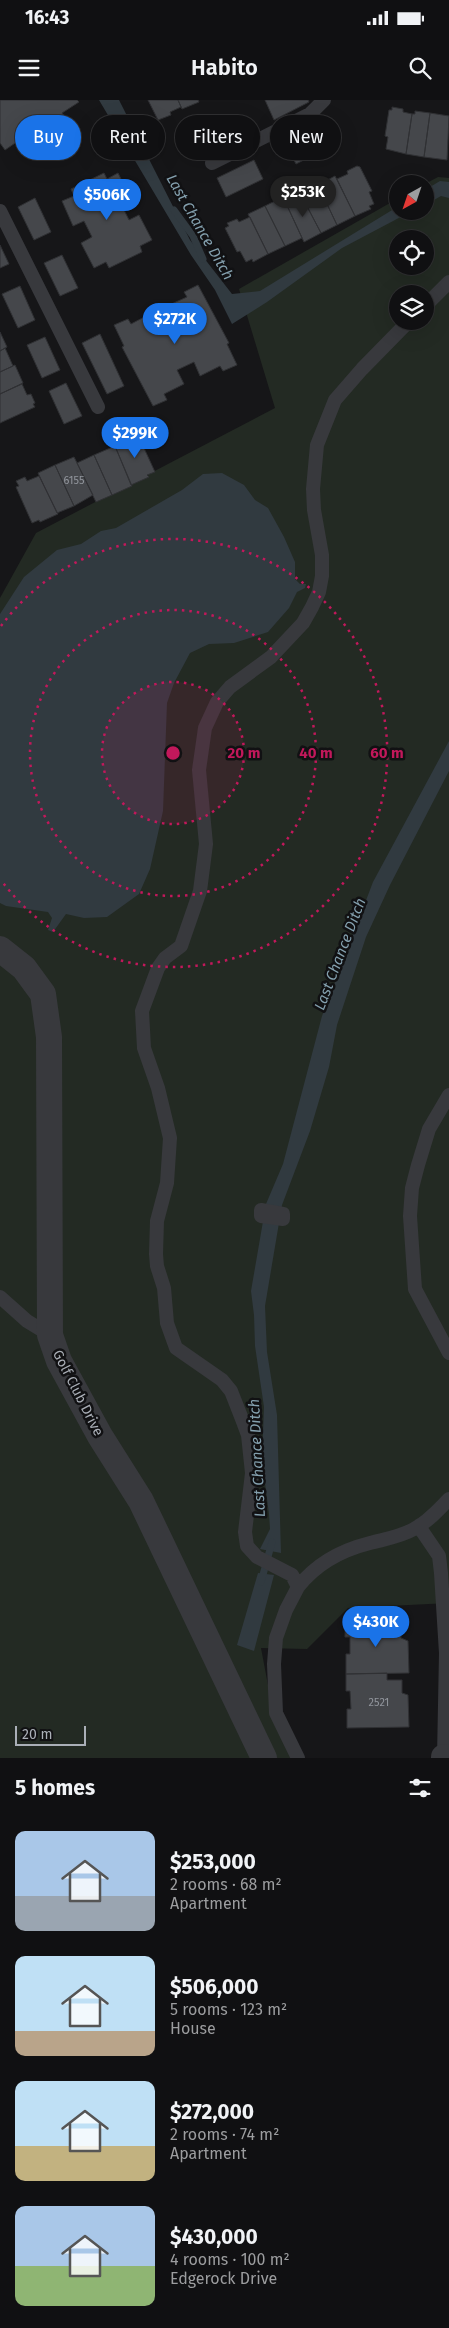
<!DOCTYPE html>
<meta charset="utf-8">
<style>
body{margin:0;font-family:"Fira Sans",sans-serif;background:#1e1e20;color:#f1f3f6;height:100vh;display:flex;flex-direction:column;font-size:19px;white-space:nowrap}
*{box-sizing:border-box;margin:0}
p{font-size:16px;color:#9c9d9f}
.icon{flex:none;width:28px;height:28px;fill:none;stroke:currentColor;stroke-width:2;stroke-linecap:round;stroke-linejoin:round}
.map{position:relative;height:1658px;overflow:hidden}
.sheet{display:flex;flex-direction:column;background:#101012;flex:1}
.sheet>*{flex:none}
.guide{position:absolute;left:15px;top:15px;width:420px;height:45px;display:flex;gap:10px}
.needle{width:32px;rotate:220deg}
.controls{position:absolute;left:389px;top:75px;display:grid;gap:10px}
.controls a{display:grid;place-items:center;width:45px;height:45px;border-radius:50%;background:#101012;box-shadow:0 5px 20px #0002,0 0 0 1px #303032;font-size:25px}
.scale{position:absolute;left:15px;bottom:12px;width:71px;box-sizing:border-box;padding-left:5px;border:2px solid #aaafb7;border-top:0;font-size:14px;line-height:18px;white-space:nowrap;color:#aaafb7;-webkit-text-stroke:4px #111113;paint-order:stroke}
.price{position:absolute;translate:-50% -42px;padding:0 11px;border-radius:18px;background:#1a73e8;color:#fff;font-size:16px;line-height:32px;filter:drop-shadow(0 1px 2px #0008)}
.price::after{content:'';position:absolute;left:50%;top:30px;width:15px;height:11px;margin-left:-8px;background:inherit;clip-path:polygon(0 0,100% 0,50% 100%)}
.price.active{background:#222;color:#fff}
ul{padding:0;list-style:none}
li{display:flex;align-items:center;gap:15px;height:125px;padding:0 15px}
li span{display:grid;place-items:center;flex:none;width:140px;height:100px;border-radius:10px;color:#555}
li>.icon{margin-inline-start:auto}
span .icon{width:60px;height:60px;fill:#fffc;stroke-width:1}
li b{font-size:21px}
h2{display:flex;justify-content:space-between;align-items:center;height:60px;padding:0 15px;font-size:21px}
.chip{padding:0 18px;border-radius:22px;background:#101012;box-shadow:0 5px 20px #0002,0 0 0 1px #303032;font-size:18px;line-height:45px}
.chip.active{background:#1a73e8;color:#fff}
.status{display:flex;justify-content:space-between;align-items:center;height:35px;padding:0 25px;background:#101012;direction:ltr}
.status svg{height:14px;fill:currentColor}
header{display:flex;justify-content:space-between;align-items:center;height:65px;padding:0 15px;background:#101012;font-size:22px;font-weight:600}
.map>svg:first-child{display:block}
</style>
<div class="status"><b>16:43</b><svg viewBox="0 0 49 12"><path d="M0 12V9h3v3zM5 12V6h3v6zM10 12V3h3v9zM15 12V0h3v12zM26 1h20v11H26zM47 4h2v5h-2z"/></svg></div>
<header><svg class="icon" aria-label="menu" viewBox="0 0 24 24"><path d="M4 6h16M4 12h16M4 18h16"/></svg>Habito<svg class="icon" aria-label="search" viewBox="0 0 24 24"><circle cx="10" cy="10" r="6"/><path d="M15 15l6 6"/></svg></header>
<div class="map">
<svg width="449" height="1658" viewBox="0 0 449 1658">
<rect width="100%" height="100%" fill="#161618"/>
<path fill="#232a23" fill-rule="evenodd" d="M438,77l11,1v1425l-101,5 -41,41 -46,-1 10,53 26,57h-297v-1160l36,-65 239,-125 -36,-119 158,-90 1,12h27v-27zM398,139h27v27h-27zM398,194h27v27h-27z"/>
<path fill="#313a40" d="M99,0h20l71,140 42,54 28,-3 137,-84 1,4h14l-70,37 -75,54 -35,22 -17,-34 -24,-35z
M440,81l9,1v16l-8,-2 -16,9v-15z
M222,373l22,12 11,15 13,8 16,29 11,25v17l5,5h6l-1,4 -8,4 -8,16 -21,24 -34,11 -25,1 -19,9 -16,30 -7,20 -4,108 -13,58 -11,25 -32,23 -23,1 -18,-4 -13,18 -5,-2 4,-12 -4,-6 -42,-6 -6,-3v-289l24,-37 33,-27 24,-6 20,-13 15,-3 66,-38 21,-16z
M449,641v30l-59,114 -24,52 -29,88 -8,42 -19,64 -28,74 -17,101 2,46 10,63 4,138 -21,-4 10,-20 -1,-15 -7,-55 2,-52 -9,-61 -1,-31 -3,-24 15,-87 17,-40 39,-148 51,-134z
M258,1473l16,2 -20,76 -17,-6z"/>
<g fill="none" stroke-linecap="round" stroke-linejoin="round">
<path stroke="#313a40" stroke-width="7" d="M174,110l19,26 10,23
M261,1482l11,-40"/>
</g>
<path fill="#45474b" stroke="#303134" d="M0,0h77l2,2 -17,11 7,10 -13,9 -6,-9 -15,10 5,9 -12,8 -7,-11 -16,11 -5,-7z
M148,0h30l3,7 -11,5 1,3 -13,5z
M178,0h20l1,2 -17,7z
M265,0h43l1,2 -35,18z
M392,7l11,2v3l9,2 -6,40 -20,-5 2,-12 -3,-1 4,-26h3z
M415,11l15,2 -6,44 -18,-3 6,-40h3z
M430,13l19,3 -2,44 -23,-3z
M232,16l9,20 -36,17 -9,-19z
M322,27l9,19 -35,18 -10,-19z
M254,60l9,19 -37,18 -9,-19z
M357,66l3,1 12,24 -3,1 5,12 -5,2 2,3 -16,7 -18,-37 11,-5 -1,-3z
M104,73l3,6 11,-6 13,26 -10,5 8,16 10,-5 13,25 -12,6 2,6 -33,16 -3,-6 -12,6 -13,-25 11,-6 -8,-16 -11,5 -11,-25 12,-5 -3,-7z
M335,76l20,40 -18,9 -19,-40z
M318,85l19,40 -16,8 -21,-40z
M300,93l21,40 -17,9 -19,-41z
M283,97l19,41 -17,8 -20,-40z
M35,98l16,34 -17,8 -16,-33z
M265,106l20,40 -17,8 -20,-40z
M250,117l18,37 -15,8 -1,-3 -6,3 -6,-11 -3,1 -12,-24 4,-2 -2,-3 10,-4 2,3z
M0,145l9,19 -9,4z
M62,155l16,33 -18,8 -16,-33z
M198,185l31,58 -2,1 10,21 -14,6 -3,-5 -20,10 -6,-14 -17,8 7,14 -20,10 3,6 -14,6 -31,-59 2,-1 -10,-21 14,-6 3,5 19,-10 7,13 17,-7 -7,-14 20,-9 -3,-5z
M20,186l15,34 -17,8 -16,-34z
M0,232l7,15 -7,4z
M100,234l24,52 -17,8 -25,-51z
M45,237l15,33 -18,8 -15,-33z
M5,248l8,18 -13,6v-21z
M15,265l8,18 -23,11v-22z
M66,283l16,33 -18,8 -15,-33z
M22,284l5,11 4,-1 4,9 -2,1 2,3 -35,16v-29z
M133,333l1,3 4,-1 17,37 -8,3 2,2 -18,8 -16,-39 10,-5 -1,-3z
M115,346l17,40 -20,9 -18,-40z
M94,355l18,40 -16,7 -19,-39z
M74,357l19,38 -19,11 -19,-41z
M55,365l19,41 -17,7 -19,-40z
M39,376l19,38 -18,8 -1,-2 -7,3 -16,-36 3,-1 -3,-5 9,-4 2,4z
M345,1519h41v7l15,-1v13l7,3 1,32 -63,1v-20h4v-17h-5z
M387,1573v7h15v13l6,2 1,32 -62,1v-19h4l-1,-18h-4v-17z"/>
<g fill="none" stroke-linecap="round" stroke-linejoin="round">
<path stroke="#38393d" stroke-width="14" d="M212,63l98,-49 14,-14
M0,111l98,196
M425,206l24,-24
M449,995l-20,34 -11,36 -6,23 -2,28 5,73 34,64
M261,1110l22,4v5l-22,-3z
M0,1197l27,24 23,14
M420,1425v3l19,28 2,17 5,80 -2,104
M298,1487c18,-23 44,-37 72,-44 15,-4 30,-6 44,-14 14,-7 24,-19 35,-30
M298,1658l-22,-45 -2,-49 2,-26 10,-28 12,-23 -6,-12 -35,-18 -10,-11 -2,-14 7,-59 -4,-38 -6,-16 -11,-28 -9,-11 -46,-32 -9,-25 -3,-35 -7,-22 -1,-12 1,-33 10,-38 3,-45 -12,-50 -14,-40 -2,-37 16,-43 7,-10 16,-12 19,-55 6,-47 -7,-74 6,-42 12,-26 13,-15 41,-30 32,-34 9,-16 7,-15 3,-16v-21l-8,-45 -1,-21 4,-44 18,-45 27,-31 47,-48"/>
<path stroke="#38393d" stroke-width="26" d="M0,849l24,19 19,26 6,43 1,298 9,26 41,75 41,65 123,257
M444,1657v1"/>
</g>
<circle cx="173" cy="653" r="71" fill="#c2185b" fill-opacity=".12"/>
<g fill="none" stroke="#c2185b" stroke-width="2.5" stroke-dasharray="2.5 5">
<circle cx="173" cy="653" r="71"/>
<circle cx="173" cy="653" r="143"/>
<path d="M1 526A214 214 0 1 1 1 780"/>
</g>
<g text-anchor="middle" dominant-baseline="central" stroke-width="5" stroke-linejoin="round" paint-order="stroke">
<g font-size="11" fill="#91959c">
<text x="74" y="380">6155</text>
<text x="379" y="1602">2521</text>
</g>
<g font-size="14" fill="#aaafb7" stroke="#111113">
<text transform="translate(78 1293) rotate(63)">Golf Club Drive</text>
</g>
<g font-size="15" font-style="italic" fill="#84a0ae" stroke="#111113">
<text transform="translate(200 127) rotate(60)">Last Chance Ditch</text>
<text transform="translate(340 854) rotate(-69)">Last Chance Ditch</text>
<text transform="translate(257 1358) rotate(-93)">Last Chance Ditch</text>
</g>
</g>
<circle cx="173" cy="653" r="8" fill="#c2185b" stroke="#111113" stroke-width="2.5"/>
<g font-size="15" text-anchor="middle" font-weight="bold" fill="#c2185b" stroke="#111113" stroke-width="5" stroke-linejoin="round" paint-order="stroke">
<text x="244" y="658">20 m</text>
<text x="316" y="658">40 m</text>
<text x="387" y="658">60 m</text>
</g>
</svg>
<div class="controls">
<a><svg class="needle" viewBox="-14 -14 28 28"><path d="M0-13l5 13h-10z" fill="#e53935"/><path d="M0 13l5-13h-10z" fill="#9c9d9f"/></svg></a>
<a><svg class="icon" aria-label="locate" viewBox="0 0 24 24"><circle cx="12" cy="12" r="6"/><path d="M12 2v4M12 18v4M2 12h4M18 12h4"/></svg></a>
<a><svg class="icon" aria-label="layers" viewBox="0 0 24 24"><path d="M12 4l9 5-9 5-9-5zM3 14l9 5 9-5"/></svg></a>
</div>
<div class="scale">20 m</div>
<b class="price active" style="left:303px;top:118px">$253K</b>
<b class="price" style="left:107px;top:121px">$506K</b>
<b class="price" style="left:175px;top:245px">$272K</b>
<b class="price" style="left:135px;top:359px">$299K</b>
<b class="price" style="left:376px;top:1548px">$430K</b>
<div class="guide">
<a class="chip active">Buy</a>
<a class="chip">Rent</a>
<a class="chip">Filters</a>
<a class="chip">New</a>
</div>
</div>
<section class="sheet">
<h2>5 homes<svg class="icon" aria-label="filters" viewBox="0 0 24 24"><path d="M4 7h16M4 17h16"/><circle cx="9" cy="7" r="2"/><circle cx="15" cy="17" r="2"/></svg></h2>
<ul>
<li><span style="background:linear-gradient(#a9c7e8 65%,#9aa5b1 0)"><svg class="icon" aria-label="home" viewBox="0 0 24 24"><path d="M3 11l9-7 9 7M6 9v11h12V9"/></svg></span><div><b>$253,000</b><p>2 rooms · 68 m²</p><p>Apartment</p></div></li>
<li><span style="background:linear-gradient(#bfe0f5 75%,#b9a48a 0)"><svg class="icon" aria-label="home" viewBox="0 0 24 24"><path d="M3 11l9-7 9 7M6 9v11h12V9"/></svg></span><div><b>$506,000</b><p>5 rooms · 123 m²</p><p>House</p></div></li>
<li><span style="background:linear-gradient(#bfe0f5 65%,#c2b280 0)"><svg class="icon" aria-label="home" viewBox="0 0 24 24"><path d="M3 11l9-7 9 7M6 9v11h12V9"/></svg></span><div><b>$272,000</b><p>2 rooms · 74 m²</p><p>Apartment</p></div></li>
<li><span style="background:linear-gradient(#a9c7e8 60%,#8fb573 0)"><svg class="icon" aria-label="home" viewBox="0 0 24 24"><path d="M3 11l9-7 9 7M6 9v11h12V9"/></svg></span><div><b>$430,000</b><p>4 rooms · 100 m²</p><p>Edgerock Drive</p></div></li>
</ul>
</section>
